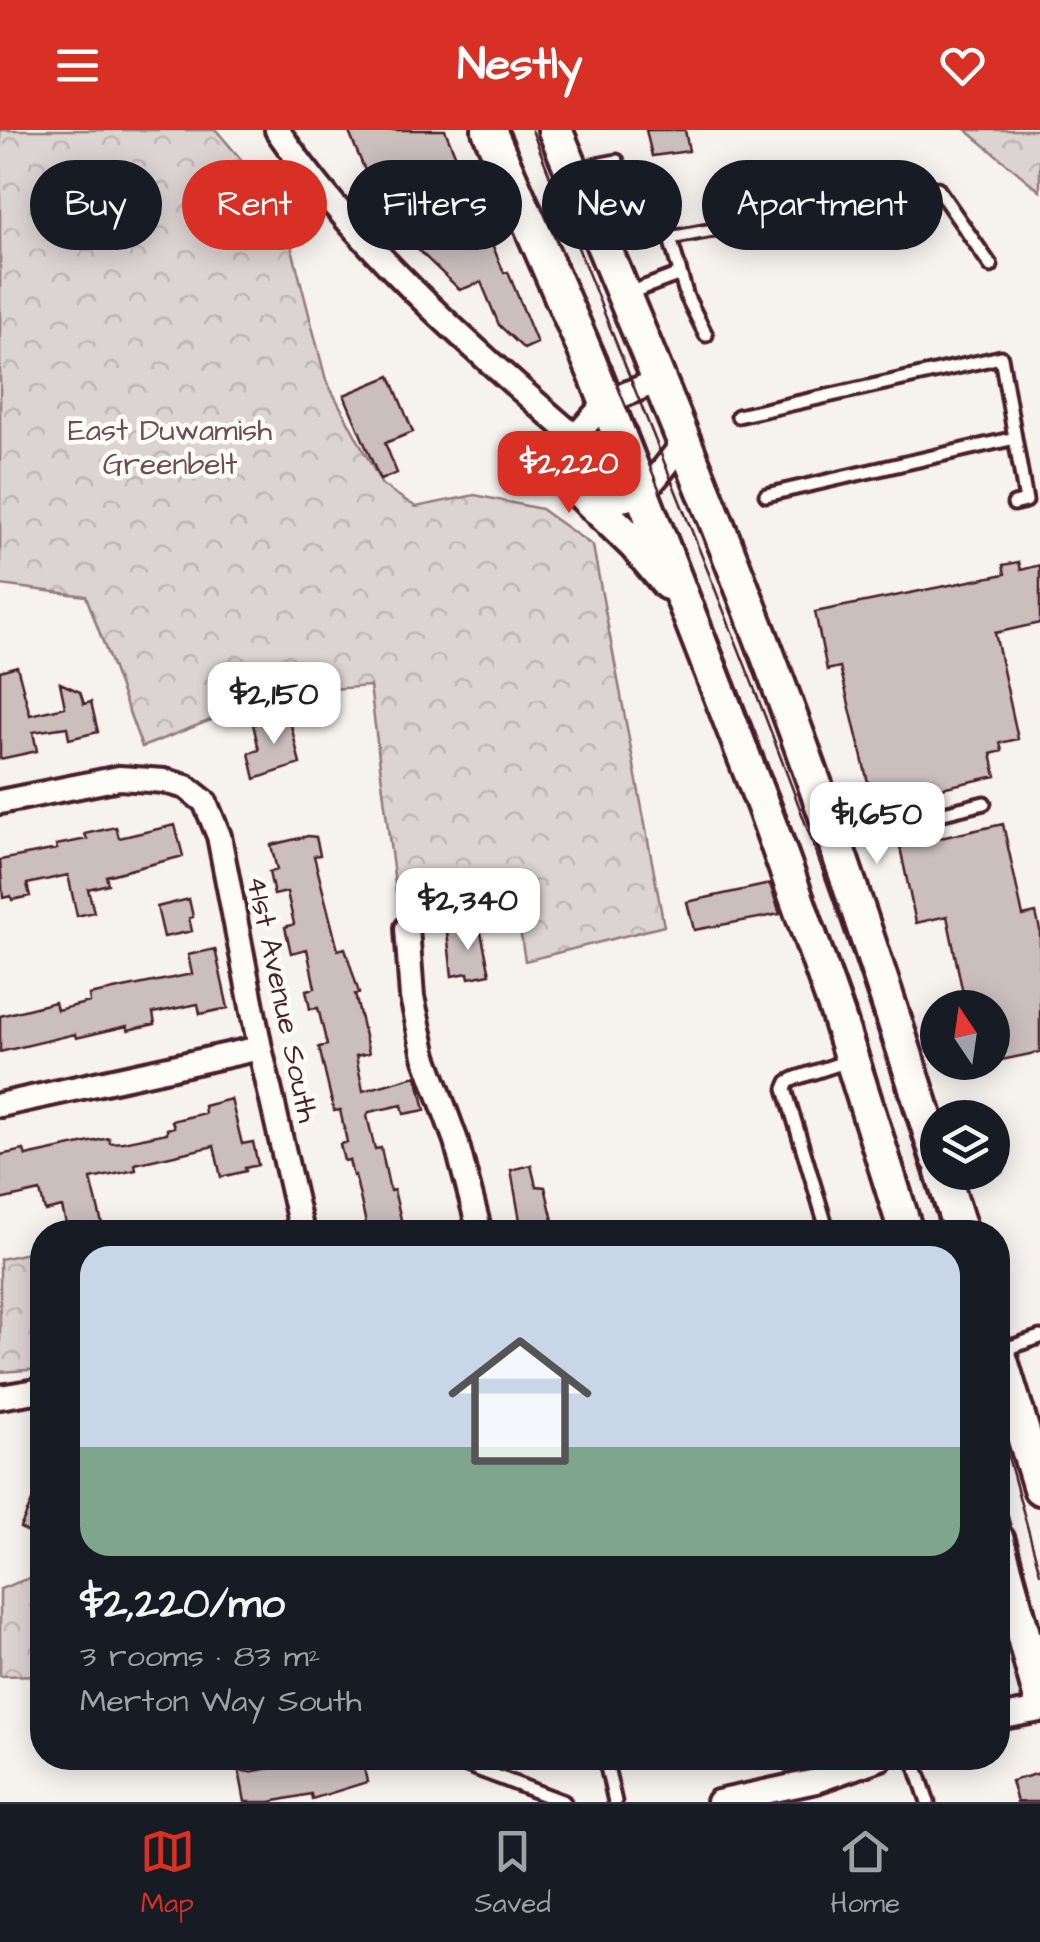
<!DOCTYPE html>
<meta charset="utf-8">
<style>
body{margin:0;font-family:"Architects Daughter",sans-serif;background:#20242c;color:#f1f3f6;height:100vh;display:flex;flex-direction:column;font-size:38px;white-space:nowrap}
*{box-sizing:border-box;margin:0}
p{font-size:32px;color:#9ea1a6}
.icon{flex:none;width:55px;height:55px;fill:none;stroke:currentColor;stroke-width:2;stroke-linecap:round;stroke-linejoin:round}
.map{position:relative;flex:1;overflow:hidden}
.panel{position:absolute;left:30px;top:1090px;width:980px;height:550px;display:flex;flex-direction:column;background:#171b24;border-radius:40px;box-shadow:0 5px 25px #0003}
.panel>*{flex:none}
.hud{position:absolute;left:30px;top:30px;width:980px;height:90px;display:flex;gap:20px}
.needle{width:65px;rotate:347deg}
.tools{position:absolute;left:920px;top:860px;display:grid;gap:20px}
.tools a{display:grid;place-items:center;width:90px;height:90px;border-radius:50%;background:#171b24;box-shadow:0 5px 25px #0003;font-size:50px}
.price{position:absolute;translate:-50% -85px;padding:0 22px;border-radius:20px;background:#fff;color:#222;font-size:32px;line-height:65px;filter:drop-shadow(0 2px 5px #0008)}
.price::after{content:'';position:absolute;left:50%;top:60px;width:30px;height:22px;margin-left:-15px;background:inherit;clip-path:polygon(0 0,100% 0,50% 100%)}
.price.current{background:#d93025;color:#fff}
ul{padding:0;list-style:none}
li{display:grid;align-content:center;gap:20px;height:530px;padding:0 50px}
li+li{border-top:2px solid #363941}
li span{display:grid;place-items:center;height:310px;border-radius:30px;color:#555}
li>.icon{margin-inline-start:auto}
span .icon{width:180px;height:180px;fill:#fffc;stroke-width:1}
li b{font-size:42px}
.pill{padding:0 35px;border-radius:45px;background:#171b24;box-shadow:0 5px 25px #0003;font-size:35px;line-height:90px}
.pill.current{background:#d93025;color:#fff}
header{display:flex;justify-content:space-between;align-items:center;height:130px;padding:0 50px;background:#d93025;color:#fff;font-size:45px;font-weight:700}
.dock{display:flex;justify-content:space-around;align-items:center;height:140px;border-top:2px solid #363941;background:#171b24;font-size:28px;color:#9ea1a6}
.dock a{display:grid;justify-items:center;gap:5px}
.dock .current{color:#d93025}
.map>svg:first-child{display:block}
</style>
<header><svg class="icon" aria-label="menu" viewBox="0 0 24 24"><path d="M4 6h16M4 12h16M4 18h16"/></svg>Nestly<svg class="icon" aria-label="heart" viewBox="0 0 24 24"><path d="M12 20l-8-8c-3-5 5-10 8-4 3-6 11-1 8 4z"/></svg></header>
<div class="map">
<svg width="1040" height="1672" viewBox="0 0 1040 1672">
<defs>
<pattern id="forest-crowns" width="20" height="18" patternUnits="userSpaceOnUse" patternTransform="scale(2.5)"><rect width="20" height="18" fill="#dcd4d2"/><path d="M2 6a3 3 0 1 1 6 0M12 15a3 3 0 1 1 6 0" fill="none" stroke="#beb6b4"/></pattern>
</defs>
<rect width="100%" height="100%" fill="#f6f3ef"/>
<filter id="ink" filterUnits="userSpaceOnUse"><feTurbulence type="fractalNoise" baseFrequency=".01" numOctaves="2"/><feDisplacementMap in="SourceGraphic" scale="20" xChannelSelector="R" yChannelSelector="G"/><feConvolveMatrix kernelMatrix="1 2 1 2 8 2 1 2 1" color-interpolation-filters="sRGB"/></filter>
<g filter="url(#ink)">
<path fill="url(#forest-crowns)" stroke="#937a7e" stroke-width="2.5" d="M0,0h216l65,76 45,174 56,105 34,22 59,-12 66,14 52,37 71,380 -139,35 -11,-69h-118l-26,-206 -90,7 -138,54 -56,-151 -86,-11z
M966,0h74v61z
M42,1120v119l-42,3v-113z
M42,1443v102l-42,1v-87z"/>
<path fill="#cbbfbe" stroke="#4a1f2b" stroke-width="2.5" d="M348,0h97l59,143 4,-1 29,71 -13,6 -25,-24 -18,-43 -21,8 -75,-72z
M646,0h39l4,21 -37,5z
M390,246l23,56 -28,11 12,30 -17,7 -36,-85z
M1019,432l2,8 19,-5v58l-45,10 23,106 -18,4 2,8 -11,3 5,22 -123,27 -33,-136 -13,3 -12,-58 190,-38 -2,-9z
M17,536l13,49 35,-8 -5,-24 20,9 4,12 7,-2 7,30 -29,7 -2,-12 -34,5 4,19 -37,8v-88z
M289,586l11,48 -45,15 -6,-26 10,-3 -6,-26z
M1003,694l20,92 13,-3 4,17v122l-48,10v-54h-26l-19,-92 -31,7 -16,-76z
M175,695l8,31 -77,20 2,8 -20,5 6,23 -17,4 -9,-41 -41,9 3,12 -18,4 -1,-4 -8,2 -3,-38 57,-11 -1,-4 31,-6 -2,-5 31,-7 3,11z
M308,706l8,1 4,18 -6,1 24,94 7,-2 14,45 -4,1 14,59 -13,3 7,35 53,-15 3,8 6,26 -21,4 -2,-9 -33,7 -2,4 8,33 6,-1 9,43 4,-1 10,42h-36l-13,-57 -2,1 -4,-16 -5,1 -4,-17 7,-2 -7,-32 -6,1 -15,-64 8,-2 -9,-37 -8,1 -4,-19 9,-2 -8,-39 -16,4 -6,-26 9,-3 -7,-32 -13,3 -5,-23 8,-2 -6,-25z
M770,754l10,30 -86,16 -7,-28z
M189,769l4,18 -4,1 3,13 -28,6 -7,-30z
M475,796l5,2 10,46 -21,4 -1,-5 -16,3 -5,-44z
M215,819l13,59 -28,6 -2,-10 -45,9 2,11 -27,6 -1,-4 -51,12 -1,-4 -75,18v-36l55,-14 2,8 33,-8 -1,-7 103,-21 -4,-19z
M231,969l11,45 11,-2 5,23 -13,3 1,3 -25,6 -7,-31 -79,18 1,6 -45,9 13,53h-36l-6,-25 -17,4 -5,-20 -40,9v-45l24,-5 2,6 83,-18 1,5 13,-1 44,-9v-4l7,-2 -2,-6 33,-8 -1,-7z
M531,1035l5,21 9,1 10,42 -33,3 -11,-62z
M42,1350v59l-22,-11z
M324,1628h38l5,24 -55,17 -1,-5 -41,8h-25l-6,-32 10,2z
M1040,1643v29h-23l-6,-21z"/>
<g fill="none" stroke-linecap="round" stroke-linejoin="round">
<defs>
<path id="lane" d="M576,39l41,-8
M629,163l51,-19
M706,205l-19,-38 -17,-59 267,-50 54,78
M738,286l263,-59 25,144 -12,3
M766,365l249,-57
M839,709l145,-36
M992,1037l5,-1
M949,1052l28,-10
M828,1102l-43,-143 3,-7 8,-4 52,-17
M1002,1220l38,-13
M448,1628l116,44
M605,1628l10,44
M913,1628l15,44"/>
<path id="street" d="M277,0c81,119 190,213 298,307
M660,250l-54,22 -31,35c-2,33 -5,71 41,64 10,-1 22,-5 29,-11 14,-14 27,-33 40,-49
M0,672l119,-24 46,3 21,6 19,15 14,34 41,212 42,184
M407,798l5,69 13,59 31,85 24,91
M0,975l260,-57
M0,1267l42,-7
M998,1588l42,-8
M718,1672l98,-21 65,-23"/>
<path id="secondary" d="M489,0l108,248 167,429 74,208 68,217
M555,0c79,188 158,377 229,569 56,151 106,305 154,459
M581,362l54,52 33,39
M942,1042l19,60
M998,1221l42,137
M998,1411l42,155"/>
</defs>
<use href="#lane" stroke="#4a1f2b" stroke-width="19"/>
<use href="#street" stroke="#4a1f2b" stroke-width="30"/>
<use href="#secondary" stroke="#4a1f2b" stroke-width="40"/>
<use href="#lane" stroke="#fdfcf7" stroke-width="11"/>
<use href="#street" stroke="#fdfcf7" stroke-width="22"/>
<use href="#secondary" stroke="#fdfcf7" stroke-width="32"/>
<path stroke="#4a1f2b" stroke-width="2.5" d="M508,0l72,163 84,208 139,363 51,146 71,222
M532,0c100,260 211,515 304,778 38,107 71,216 105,324
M998,1290l42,153
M998,1351l42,149"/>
</g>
</g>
<g text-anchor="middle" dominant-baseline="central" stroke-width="9" stroke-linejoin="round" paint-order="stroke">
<g font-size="30" fill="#6e4c55" stroke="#fdfcf7">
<text x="170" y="301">East Duwamish<tspan x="170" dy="34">Greenbelt</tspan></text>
</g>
<g font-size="30" fill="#4a1f2b" stroke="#fdfcf7">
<text transform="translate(282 869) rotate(78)">41st Avenue South</text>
</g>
</g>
</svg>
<div class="tools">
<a><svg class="needle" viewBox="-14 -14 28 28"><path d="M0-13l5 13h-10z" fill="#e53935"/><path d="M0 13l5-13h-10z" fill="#9ea1a6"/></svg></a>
<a><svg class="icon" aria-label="layers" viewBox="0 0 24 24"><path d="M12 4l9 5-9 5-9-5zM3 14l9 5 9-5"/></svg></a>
</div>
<b class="price current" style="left:569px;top:386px">$2,220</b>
<b class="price" style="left:274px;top:617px">$2,150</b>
<b class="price" style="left:877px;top:737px">$1,650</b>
<b class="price" style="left:468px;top:823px">$2,340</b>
<div class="hud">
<a class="pill">Buy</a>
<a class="pill current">Rent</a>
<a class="pill">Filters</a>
<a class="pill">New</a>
<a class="pill">Apartment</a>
</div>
<section class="panel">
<ul>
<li><span style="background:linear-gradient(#c9d6e8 65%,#7fa58c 0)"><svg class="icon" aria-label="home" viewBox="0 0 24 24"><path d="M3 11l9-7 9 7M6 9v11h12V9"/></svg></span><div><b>$2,220/mo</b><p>3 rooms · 83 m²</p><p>Merton Way South</p></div></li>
</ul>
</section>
</div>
<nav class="dock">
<a class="current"><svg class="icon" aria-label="map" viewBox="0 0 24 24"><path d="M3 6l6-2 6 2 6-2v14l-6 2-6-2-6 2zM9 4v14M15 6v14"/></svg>Map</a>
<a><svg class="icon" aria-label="saved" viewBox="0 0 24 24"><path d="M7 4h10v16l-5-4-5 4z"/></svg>Saved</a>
<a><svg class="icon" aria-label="home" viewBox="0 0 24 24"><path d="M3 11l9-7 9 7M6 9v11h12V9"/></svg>Home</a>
</nav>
